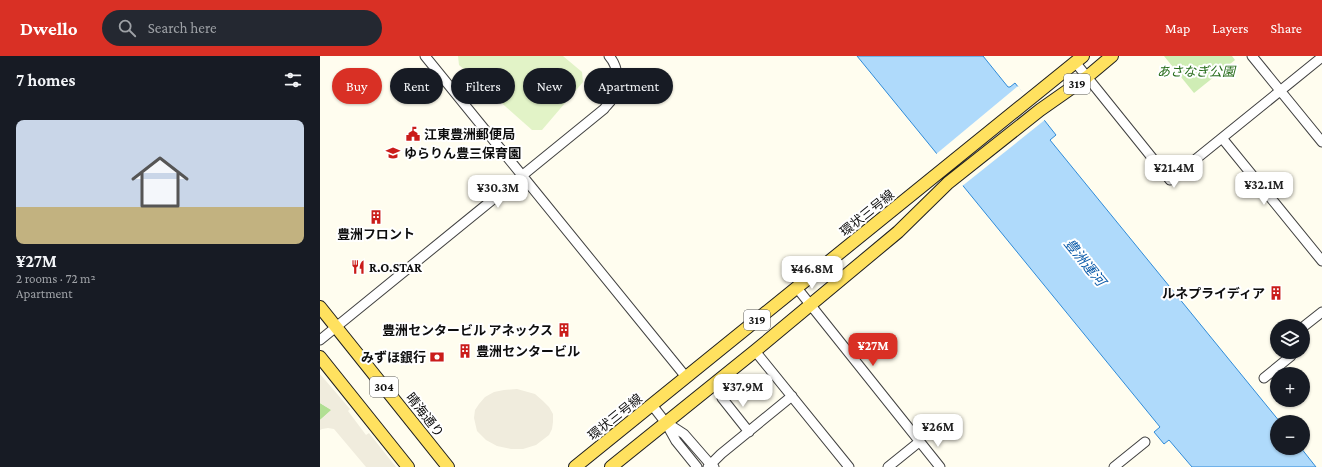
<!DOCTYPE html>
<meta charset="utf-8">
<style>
body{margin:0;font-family:"Crimson Pro","Noto Sans JP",serif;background:#242831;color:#f1f3f6;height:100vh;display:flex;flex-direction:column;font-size:15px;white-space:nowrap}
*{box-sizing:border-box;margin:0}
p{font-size:13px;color:#9ea1a6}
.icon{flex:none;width:22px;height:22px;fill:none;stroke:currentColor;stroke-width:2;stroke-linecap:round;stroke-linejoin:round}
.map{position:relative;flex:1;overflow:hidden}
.sheet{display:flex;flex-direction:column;background:#171b24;width:320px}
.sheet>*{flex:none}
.hud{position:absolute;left:12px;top:12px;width:380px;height:36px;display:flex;gap:8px}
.tools{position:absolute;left:950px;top:263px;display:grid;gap:8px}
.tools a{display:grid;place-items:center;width:40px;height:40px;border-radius:50%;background:#171b24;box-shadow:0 1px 3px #0004;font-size:20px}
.price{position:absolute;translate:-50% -34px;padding:0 9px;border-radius:8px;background:#fff;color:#222;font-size:13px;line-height:26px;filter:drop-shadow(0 1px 2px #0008)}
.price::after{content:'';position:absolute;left:50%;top:24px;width:12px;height:9px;margin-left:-6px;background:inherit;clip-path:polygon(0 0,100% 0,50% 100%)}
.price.active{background:#d93025;color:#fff}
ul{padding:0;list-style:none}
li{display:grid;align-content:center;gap:8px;height:212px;padding:0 16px}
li+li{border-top:1px solid #363941}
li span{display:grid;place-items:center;height:124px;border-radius:8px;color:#555}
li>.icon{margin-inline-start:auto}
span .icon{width:72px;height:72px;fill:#fffc;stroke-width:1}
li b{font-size:17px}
h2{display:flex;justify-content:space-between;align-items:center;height:48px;padding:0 16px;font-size:17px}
.chip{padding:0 14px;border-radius:18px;background:#171b24;box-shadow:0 1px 3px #0004;font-size:14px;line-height:36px}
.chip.active{background:#d93025;color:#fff}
header{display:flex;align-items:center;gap:24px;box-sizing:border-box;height:56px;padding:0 20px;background:#d93025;color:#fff}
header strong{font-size:19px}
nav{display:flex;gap:22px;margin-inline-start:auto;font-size:14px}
.search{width:280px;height:36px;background:#242831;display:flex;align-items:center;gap:10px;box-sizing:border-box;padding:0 14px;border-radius:22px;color:#9ea1a6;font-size:15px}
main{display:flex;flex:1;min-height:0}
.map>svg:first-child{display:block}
</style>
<header>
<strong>Dwello</strong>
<div class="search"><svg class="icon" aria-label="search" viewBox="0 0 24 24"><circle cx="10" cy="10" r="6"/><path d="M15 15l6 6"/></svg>Search here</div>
<nav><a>Map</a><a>Layers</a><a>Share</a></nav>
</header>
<main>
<section class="sheet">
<h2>7 homes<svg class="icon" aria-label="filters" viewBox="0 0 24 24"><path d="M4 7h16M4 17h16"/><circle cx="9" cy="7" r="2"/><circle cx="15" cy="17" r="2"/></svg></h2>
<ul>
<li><span style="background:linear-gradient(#c9d6e8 70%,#c2b280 0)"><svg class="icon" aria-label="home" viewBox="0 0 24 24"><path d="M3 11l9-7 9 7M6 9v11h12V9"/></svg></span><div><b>¥27M</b><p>2 rooms · 72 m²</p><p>Apartment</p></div></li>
</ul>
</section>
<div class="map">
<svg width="1002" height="411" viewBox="0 0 1002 411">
<rect width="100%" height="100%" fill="#fffdef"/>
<path fill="#cfedb5" d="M844,0h68l3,4 -41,33z"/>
<path fill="#b1df93" d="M0,347l12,7 -12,10z"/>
<path fill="#e2f3c7" d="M138,0h105l19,16 1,10 -41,48h-10l-73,-65z"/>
<path fill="#f0ecdd" d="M0,318l30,35 -2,2 18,24 3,-2 27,34h-30l-32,-38 -6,-1 -6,1 -2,1v-10l11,-10 -11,-7z
M197,333l18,5 8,7 6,6 4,7v8l-1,7 -3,6 -13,10 -13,4h-12l-14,-3 -11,-6 -9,-9 -3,-13 1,-8 4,-6 6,-7 9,-5 10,-2z"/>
<path fill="#afdafb" stroke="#308bd8" d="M537,0h126l25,31h2l5,-4 41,52 -6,5 230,282h-3v26h24l15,19h-124l-23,-27 -5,4 -10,-12 6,-5z"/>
<path fill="#fffdef" d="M698,30l28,33 -85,68 -26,-32z"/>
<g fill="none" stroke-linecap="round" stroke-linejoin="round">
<defs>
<path id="minor" d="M105,0l261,321
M932,0l70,86
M755,6l95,118 152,-123
M902,82l100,123
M477,232l143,179
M983,271l19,-15
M0,284l284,-231c2,-3 6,-6 8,-10 8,-13 7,-32 -3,-43
M435,295l94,116
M944,322l27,-22 1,-4
M402,342l27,34
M332,349l14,18 10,18 21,26
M347,367l17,11 27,31 3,2
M388,411l13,-13 71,-58
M568,411l31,-25
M794,411l31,-25"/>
<path id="major" d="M0,251l128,160
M0,301l88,110
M255,411l508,-411
M291,411l144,-116 143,-119 50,-49 92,-73 47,-33 25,-21"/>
</defs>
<use href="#minor" stroke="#414141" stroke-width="11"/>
<use href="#major" stroke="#1f1f1f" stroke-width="14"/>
<use href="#minor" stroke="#fff" stroke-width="9"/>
<use href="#major" stroke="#ffe15f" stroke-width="12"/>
</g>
<defs>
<symbol id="civic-bare" viewBox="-9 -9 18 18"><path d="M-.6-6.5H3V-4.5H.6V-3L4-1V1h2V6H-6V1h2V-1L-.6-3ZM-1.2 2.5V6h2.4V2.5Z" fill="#ca1c1a" stroke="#fff" stroke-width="2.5" paint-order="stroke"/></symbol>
<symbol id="school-bare" viewBox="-9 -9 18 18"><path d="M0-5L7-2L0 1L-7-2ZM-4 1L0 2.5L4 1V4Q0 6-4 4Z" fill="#ca1c1a" stroke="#fff" stroke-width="2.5" paint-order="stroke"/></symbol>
<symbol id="building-bare" viewBox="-9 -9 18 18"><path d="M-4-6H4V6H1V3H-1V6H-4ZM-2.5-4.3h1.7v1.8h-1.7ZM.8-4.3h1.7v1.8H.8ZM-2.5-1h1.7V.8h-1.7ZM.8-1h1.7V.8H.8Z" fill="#ca1c1a" stroke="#fff" stroke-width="2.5" paint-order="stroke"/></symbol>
<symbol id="restaurant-bare" viewBox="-9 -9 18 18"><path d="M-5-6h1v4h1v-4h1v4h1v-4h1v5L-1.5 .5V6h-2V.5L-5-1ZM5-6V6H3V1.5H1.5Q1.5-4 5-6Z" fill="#ca1c1a" stroke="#fff" stroke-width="2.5" paint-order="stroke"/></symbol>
<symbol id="bank-bare" viewBox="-9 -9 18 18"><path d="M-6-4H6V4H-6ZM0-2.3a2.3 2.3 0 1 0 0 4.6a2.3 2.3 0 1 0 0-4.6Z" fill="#ca1c1a" stroke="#fff" stroke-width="2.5" paint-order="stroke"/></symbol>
</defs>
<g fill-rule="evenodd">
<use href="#civic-bare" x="83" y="68" width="20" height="20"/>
<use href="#school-bare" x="63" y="87" width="20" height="20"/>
<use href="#building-bare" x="46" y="151" width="20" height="20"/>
<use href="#restaurant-bare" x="28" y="201" width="20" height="20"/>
<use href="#building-bare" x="946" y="227" width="20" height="20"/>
<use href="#building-bare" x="234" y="264" width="20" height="20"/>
<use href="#building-bare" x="135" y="285" width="20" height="20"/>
<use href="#bank-bare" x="107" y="291" width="20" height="20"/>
</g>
<g text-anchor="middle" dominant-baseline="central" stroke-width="4" stroke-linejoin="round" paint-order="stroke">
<g fill="#fff" stroke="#565656" stroke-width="1">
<rect x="744" y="18" width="26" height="20" rx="3"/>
<rect x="424" y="254" width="26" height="20" rx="3"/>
<rect x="50" y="321" width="28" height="20" rx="3"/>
</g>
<g font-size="12" font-weight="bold" fill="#0e0e0e">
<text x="757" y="28">319</text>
<text x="437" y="264">319</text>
<text x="64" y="331">304</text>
</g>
<g font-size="13" font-style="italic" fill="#256b19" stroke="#fff">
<text x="876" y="15">あさなぎ公園</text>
</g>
<g font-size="13" font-weight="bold" fill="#0e0e0e" stroke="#fff" text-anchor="start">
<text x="104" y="78">江東豊洲郵便局</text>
<text x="84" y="97">ゆらりん豊三保育園</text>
<text x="56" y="178" text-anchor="middle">豊洲フロント</text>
<text x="49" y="211">R.O.STAR</text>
<text x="945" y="237" text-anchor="end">ルネプライディア</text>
<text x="233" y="274" text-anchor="end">豊洲センタービル アネックス</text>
<text x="156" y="295">豊洲センタービル</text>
<text x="106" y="301" text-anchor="end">みずほ銀行</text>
</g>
<g font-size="13" fill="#0e0e0e" stroke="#fff">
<text transform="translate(547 157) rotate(-39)">環状三号線</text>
<text transform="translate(105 359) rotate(52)">晴海通り</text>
<text transform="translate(295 361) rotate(-39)">環状三号線</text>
</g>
<g font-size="14" font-style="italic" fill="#0d5caa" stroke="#fff">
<text transform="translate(765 206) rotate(51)">豊洲運河</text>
</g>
</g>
</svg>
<div class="tools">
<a><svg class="icon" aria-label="layers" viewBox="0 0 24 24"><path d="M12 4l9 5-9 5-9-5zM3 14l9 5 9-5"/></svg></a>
<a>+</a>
<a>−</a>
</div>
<b class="price" style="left:854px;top:133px">¥21.4M</b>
<b class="price" style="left:944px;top:150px">¥32.1M</b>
<b class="price" style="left:178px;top:153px">¥30.3M</b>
<b class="price" style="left:492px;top:234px">¥46.8M</b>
<b class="price active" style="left:553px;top:311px">¥27M</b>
<b class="price" style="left:423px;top:352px">¥37.9M</b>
<b class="price" style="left:618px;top:392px">¥26M</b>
<div class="hud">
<a class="chip active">Buy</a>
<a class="chip">Rent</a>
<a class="chip">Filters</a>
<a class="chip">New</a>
<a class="chip">Apartment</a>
</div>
</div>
</main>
